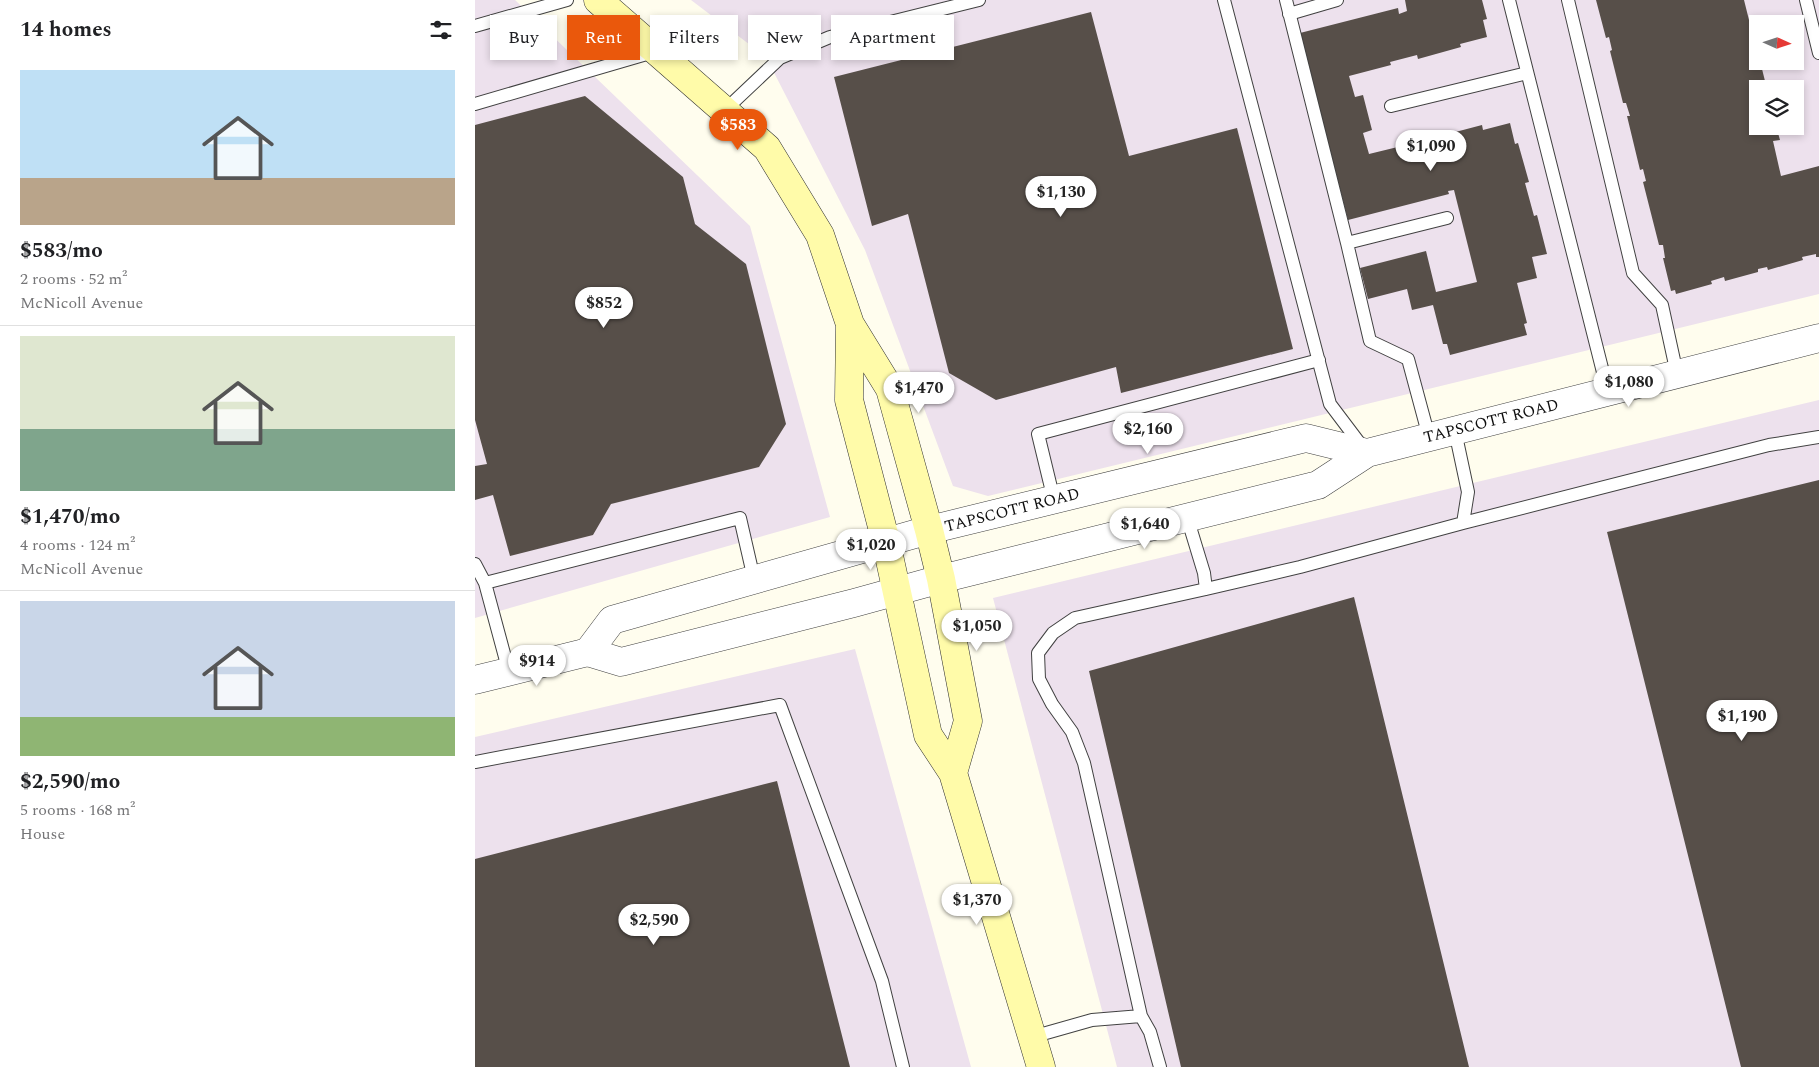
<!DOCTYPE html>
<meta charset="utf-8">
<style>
body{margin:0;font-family:Spectral,serif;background:#f6f6f6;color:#202124;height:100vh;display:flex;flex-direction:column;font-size:19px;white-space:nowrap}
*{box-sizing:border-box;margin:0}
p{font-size:16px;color:#757577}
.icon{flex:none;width:28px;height:28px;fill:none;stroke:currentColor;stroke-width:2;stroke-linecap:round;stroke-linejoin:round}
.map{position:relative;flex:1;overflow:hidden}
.details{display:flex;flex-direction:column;background:#fff;width:475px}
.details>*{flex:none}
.top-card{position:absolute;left:15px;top:15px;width:475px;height:45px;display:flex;gap:10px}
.needle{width:32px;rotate:93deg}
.controls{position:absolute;left:1274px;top:15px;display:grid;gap:10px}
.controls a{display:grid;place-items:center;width:55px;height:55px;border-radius:0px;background:#fff;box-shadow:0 2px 8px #0003;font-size:25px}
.price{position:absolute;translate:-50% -42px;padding:0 11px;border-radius:18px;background:#fff;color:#222;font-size:16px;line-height:32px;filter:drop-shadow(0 1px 2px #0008)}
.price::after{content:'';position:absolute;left:50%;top:30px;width:15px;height:11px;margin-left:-8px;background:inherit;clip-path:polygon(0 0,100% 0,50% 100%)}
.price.on{background:#ea580c;color:#fff}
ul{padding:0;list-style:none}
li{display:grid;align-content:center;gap:10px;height:265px;padding:0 20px}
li+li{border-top:1px solid #e0e0e0}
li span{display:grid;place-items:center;height:155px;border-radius:0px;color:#555}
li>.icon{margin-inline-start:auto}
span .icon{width:90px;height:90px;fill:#fffc;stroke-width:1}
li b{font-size:21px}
h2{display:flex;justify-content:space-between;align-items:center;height:60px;padding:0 20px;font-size:21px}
.chip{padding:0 18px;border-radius:0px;background:#fff;box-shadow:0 2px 8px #0003;font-size:18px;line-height:45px}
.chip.on{background:#ea580c;color:#fff}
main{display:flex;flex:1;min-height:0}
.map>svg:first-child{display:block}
</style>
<main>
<section class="details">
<h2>14 homes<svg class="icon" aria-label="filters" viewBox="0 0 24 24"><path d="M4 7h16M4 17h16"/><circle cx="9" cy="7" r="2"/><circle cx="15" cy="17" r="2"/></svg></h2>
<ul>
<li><span style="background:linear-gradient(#bfe0f5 70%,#b9a48a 0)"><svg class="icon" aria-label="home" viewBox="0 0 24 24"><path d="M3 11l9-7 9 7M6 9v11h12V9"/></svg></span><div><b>$583/mo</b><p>2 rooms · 52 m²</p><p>McNicoll Avenue</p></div></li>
<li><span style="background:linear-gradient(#dfe7d0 60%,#7fa58c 0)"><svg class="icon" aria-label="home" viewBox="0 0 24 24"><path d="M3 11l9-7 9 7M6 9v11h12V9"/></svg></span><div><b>$1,470/mo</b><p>4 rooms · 124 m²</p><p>McNicoll Avenue</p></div></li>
<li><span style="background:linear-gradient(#c9d6e8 75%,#8fb573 0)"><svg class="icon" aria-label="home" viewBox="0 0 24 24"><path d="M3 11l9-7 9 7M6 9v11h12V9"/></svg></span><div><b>$2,590/mo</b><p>5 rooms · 168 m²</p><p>House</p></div></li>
</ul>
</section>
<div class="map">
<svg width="1344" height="1067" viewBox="0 0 1344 1067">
<rect width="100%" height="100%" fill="#fffdee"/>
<path fill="#ede1ed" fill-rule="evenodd" d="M0,0h40l235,226 80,291 -355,101z
M216,0h1128v294l-831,202 -35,-10 -88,-236 -99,-193zM1282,24h38v37h-38zM1282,89h38v37h-38z
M1344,400v667h-702l-124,-469z
M380,649l116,418h-496v-330z"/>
<path fill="#574f49" d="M930,0h77l5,19 -4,1 4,17 -27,7 1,3 -43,12 -1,-4 -27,7 1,3 -42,11 6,21 8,-2 9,35 -9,3 6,21 41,-10 1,4 34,-9 -1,-4 38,-10 1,5 27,-7 5,21 3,-1 11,39 -4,1 9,33 3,-1 10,39 -15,3 5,21 -20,5 10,40 -3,1 3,11 -77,20 -3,-11h-4l-10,-39 -21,5 -5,-21 -39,10 -8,-31 66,-17 10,41 41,-10 -23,-92 -6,1 1,3 -101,26 -48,-187 98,-25 1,6 8,-3z
M1121,0h148l13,52v9h3l7,28h-10v37h19l4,14 -7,1 8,35 38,-10v91h-3v-3l-14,3 1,3 -35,10 -1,-3 -9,2v3l-33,9 -1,-4 -13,4 1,3 -36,10 -1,-4 -4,1 -8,-33h2l-2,-13h-4l-16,-63 3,-1 -3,-12 -3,1 -13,-54h3l-4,-13h-3l-13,-52 2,-1 -3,-13 -3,1z
M616,12l38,144 108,-28 56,221 -172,44 -5,-26 -120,33 -47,-27 -41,-159 -36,12 -38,-149z
M110,96l98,81 12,47 51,40 40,160 -27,43 -148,37 -18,31 -83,21 -17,-61 -18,5v-34l12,-2 -12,-44v-295z
M1344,480v587h-78l-134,-535z
M879,597l115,470h-288l-92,-396z
M302,781l73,286h-375v-208z"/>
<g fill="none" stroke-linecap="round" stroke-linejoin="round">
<defs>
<path id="service" d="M749,0l106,404 34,45
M811,0l61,243 100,-25
M1034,0l99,392
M1093,0l65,273 29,32 15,69
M1331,0l13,53
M814,14l48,-14
M0,26l92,-26
M0,104l182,-53
M916,106l136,-33
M249,111l56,-53 50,-21 149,-37
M872,243l23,98 38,18 21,78
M980,431l13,61 -5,31 306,-78 50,-8
M579,500l-16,-66 281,-74
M712,517l17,56 2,16 94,-22 163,-44
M0,564l10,19
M34,672l-24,-89 255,-65 14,61
M0,762l305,-57 102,276 21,86
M666,1016l-57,-253 -12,-31 -20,-28 -13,-25 -1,-26 15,-20 22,-15 131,-29
M557,1037l60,-17 49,-4 9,16 10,35"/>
<path id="tertiary" d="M113,652l24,-32 317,-90 377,-92 61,15
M0,680l113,-28 33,10 233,-59 87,-24 377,-94 49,-32 452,-115"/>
<path id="secondary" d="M123,0l169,148 53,87 30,89 40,65 39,141 12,49 27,142 -15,52
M375,324l-1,76 37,142 42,193 25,38 88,294"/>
</defs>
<use href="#service" stroke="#414141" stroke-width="14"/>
<use href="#tertiary" stroke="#414141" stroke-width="29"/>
<use href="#secondary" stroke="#303030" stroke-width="29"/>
<use href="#service" stroke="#fff" stroke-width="12"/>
<use href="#tertiary" stroke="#fff" stroke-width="28"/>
<use href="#secondary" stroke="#fffba9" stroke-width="28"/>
</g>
<g text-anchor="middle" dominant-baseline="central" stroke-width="5" stroke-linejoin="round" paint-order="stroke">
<g font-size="16" fill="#0e0e0e" stroke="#fff">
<text transform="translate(1016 421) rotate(-14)">TAPSCOTT ROAD</text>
<text transform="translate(537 510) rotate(-14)">TAPSCOTT ROAD</text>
</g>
</g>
</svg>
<div class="controls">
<a><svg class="needle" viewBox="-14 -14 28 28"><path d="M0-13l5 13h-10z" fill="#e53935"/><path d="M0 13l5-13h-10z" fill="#757577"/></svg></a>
<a><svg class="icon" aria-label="layers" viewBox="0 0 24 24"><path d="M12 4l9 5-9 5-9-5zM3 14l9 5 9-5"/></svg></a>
</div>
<b class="price on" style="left:263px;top:151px">$583</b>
<b class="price" style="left:956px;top:172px">$1,090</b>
<b class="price" style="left:586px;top:218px">$1,130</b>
<b class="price" style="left:129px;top:329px">$852</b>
<b class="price" style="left:1154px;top:408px">$1,080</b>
<b class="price" style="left:444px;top:414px">$1,470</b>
<b class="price" style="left:673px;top:455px">$2,160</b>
<b class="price" style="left:670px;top:550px">$1,640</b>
<b class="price" style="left:396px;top:571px">$1,020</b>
<b class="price" style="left:502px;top:652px">$1,050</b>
<b class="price" style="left:62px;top:687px">$914</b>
<b class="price" style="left:1267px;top:742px">$1,190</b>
<b class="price" style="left:502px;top:926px">$1,370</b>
<b class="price" style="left:179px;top:946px">$2,590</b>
<div class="top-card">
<a class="chip">Buy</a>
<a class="chip on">Rent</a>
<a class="chip">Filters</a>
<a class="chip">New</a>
<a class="chip">Apartment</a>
</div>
</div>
</main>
